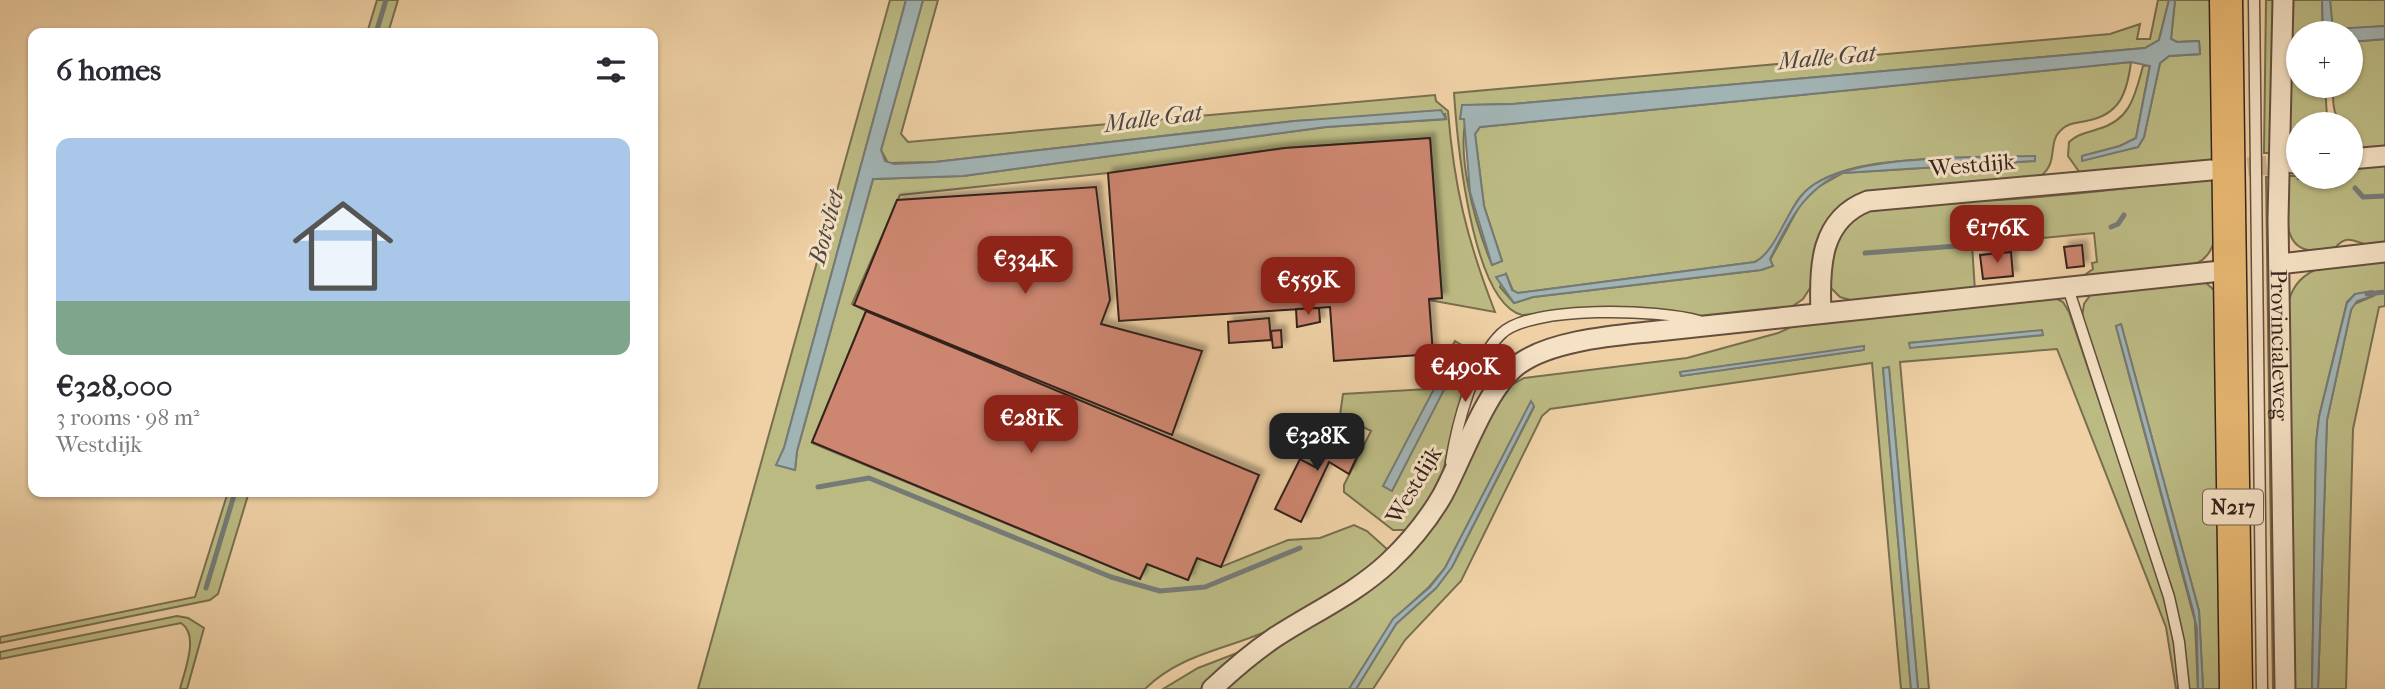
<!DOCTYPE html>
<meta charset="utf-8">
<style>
body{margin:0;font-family:"IM FELL French Canon",serif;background:#f7f7f7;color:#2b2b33;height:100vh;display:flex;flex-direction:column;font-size:26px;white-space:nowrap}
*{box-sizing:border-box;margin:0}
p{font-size:23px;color:#7c7c81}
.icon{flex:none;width:38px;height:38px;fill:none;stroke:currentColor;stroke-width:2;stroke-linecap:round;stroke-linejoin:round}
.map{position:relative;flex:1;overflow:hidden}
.details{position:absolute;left:28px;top:28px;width:630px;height:469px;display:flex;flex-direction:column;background:#fff;border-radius:14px;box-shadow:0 2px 5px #0004}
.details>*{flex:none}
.controls{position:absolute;left:2286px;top:21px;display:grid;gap:14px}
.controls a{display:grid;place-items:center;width:77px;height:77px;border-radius:50%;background:#fff;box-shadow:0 2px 5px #0004;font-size:35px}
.price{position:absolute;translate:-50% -60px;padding:0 16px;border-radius:14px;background:#8f2418;color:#fff;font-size:23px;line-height:46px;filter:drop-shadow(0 2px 4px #0008)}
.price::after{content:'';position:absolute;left:50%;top:42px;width:21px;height:16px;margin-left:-10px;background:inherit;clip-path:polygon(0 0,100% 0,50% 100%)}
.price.current{background:#222;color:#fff}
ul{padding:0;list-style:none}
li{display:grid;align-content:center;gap:14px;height:371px;padding:0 28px}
li span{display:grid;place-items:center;height:217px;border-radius:14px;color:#555}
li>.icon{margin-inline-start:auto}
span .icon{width:126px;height:126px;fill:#fffc;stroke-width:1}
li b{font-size:30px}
h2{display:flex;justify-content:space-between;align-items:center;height:84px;padding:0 28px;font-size:30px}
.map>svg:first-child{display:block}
</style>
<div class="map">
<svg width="2385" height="689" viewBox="0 0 2385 689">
<defs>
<filter id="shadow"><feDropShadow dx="5" dy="-5" stdDeviation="2" flood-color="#0004"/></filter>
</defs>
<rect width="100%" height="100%" fill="#efd1a5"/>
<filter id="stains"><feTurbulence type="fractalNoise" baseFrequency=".00286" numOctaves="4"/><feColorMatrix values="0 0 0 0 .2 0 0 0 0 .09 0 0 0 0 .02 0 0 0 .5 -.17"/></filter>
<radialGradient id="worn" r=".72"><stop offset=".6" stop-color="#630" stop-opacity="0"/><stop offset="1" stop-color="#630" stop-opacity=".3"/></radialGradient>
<path fill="#bcba83" stroke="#786e50" stroke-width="2" fill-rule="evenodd" d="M377,0h21l-10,33h-21z
M890,0h16l-122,448 -7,16 18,6 2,-19 76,-272 90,-3 363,-49 120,-8 -1,-5 -150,7 -360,41 -47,1 -7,-13 42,-150h15l-37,134 7,8 527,-47 1,6 12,10c6,76 19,129 47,201l-66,-12 13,-3 -12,-159 -145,10 -177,25 -208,22 -48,109 14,7 -54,132 328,136 7,-15 41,16 9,-22 24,9 67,-27 32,-2 34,-13 13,6 21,19c-32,30 -73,56 -112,77 -44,22 -94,25 -131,62h-447z
M2158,0h11l-10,40 -14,8 -632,56 -42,1c-20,39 5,121 21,160l10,-4 -18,-55 -9,-72 5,-7 651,-65c-4,31 -11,53 -45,59 -10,2 -19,2 -26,10 -12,12 -2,31 -18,44l-209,39 -17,29 -4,42 -9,14 -13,9 -77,10 -81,-11 -110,8c-51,-13 -65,-177 -68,-222l656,-59 30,-10 -3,15h13zM1994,157h41v4l-192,12 -25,14 -17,16 -31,57 3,6 -12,4 -228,27 -19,6 -14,-16 6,-13 7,17 5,2 237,-31c22,-11 30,-47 46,-66 35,-42 140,-36 193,-39z
M2175,0h39l2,161 -136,12 -12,-17 1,-14c8,-8 18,-9 29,-13 33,-9 37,-34 45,-63l7,-1 -14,73 -16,8 -38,10v4l56,-13 6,-10 16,-74 9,-7 31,-2 -1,-13 -22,1 -6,-3z
M2266,0h9l-3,153h-8z
M2291,0h31l1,33h-25v53h27l2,30 4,8h-33v31h-5l-1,-4h-5z
M2330,0h55v26l-50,4 -4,-8z
M2385,39v109l-35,2v-10l4,-1 -4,-15c-19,-1 -17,-24 -17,-38h17v-44z
M2385,164v79c-4,1 -14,3 -18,2 -13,-4 -21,-11 -32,3 -8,1 -19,4 -27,2 -29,-5 -21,-52 -21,-74h10l1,3 52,-2v-10z
M2266,177h6l5,512h-4z
M2217,179c-1,27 8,71 -21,85l-110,15v-5l7,-5 -1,-6 5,-1 -3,-29 -122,12 3,46 -118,11 -17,-5 -9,-9c-4,-25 3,-57 25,-72 29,-19 106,-14 142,-16 73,-4 146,-15 219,-21z
M2385,259v47l-6,1 -26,122 -7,260h-28l9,-269 25,-115 21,-9 -18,-2 -8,8 -28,115 -3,26 -4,246h-18l-5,-389c12,-42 61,-37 96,-41z
M2205,282l10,9 12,398h-24l-4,-78 -78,-287 -5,2 79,295 3,68h-10l-4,-46 -12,-54 -90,-271 2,-14 7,-10z
M2051,296l12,6 6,10 91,269 12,47 7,61h-3l-10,-62 -109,-278 -157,13 29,327h-11l-29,-321h-6l28,321h-10l-29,-326 -322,46 -8,7 -81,165 -56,59 -32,49h-17l40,-65 40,-36 16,-21 82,-160 -3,-5 -86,166 -16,19 -36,33 -44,69h-127l17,-16 136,-93 123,-179 12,-15 14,-8 163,-20 91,-25 22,-10zM2042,331v4l-132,12v-4zM1864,347l-1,3 -182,26 -1,-4z
M1455,341l25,15 -27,72 -14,61 -30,41h-16l-49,-38v-7l27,-54 -31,-16 3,-21 85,-5z
M228,492h21l-31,102 -8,6 -210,43v-6l195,-40z
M177,616l11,2 16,10 -17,61h-7c4,-17 20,-54 1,-66l-181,36v-7z
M1237,653l2,3 -35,33h-41l35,-21z"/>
<path fill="#a1b4b4" stroke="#767a77" stroke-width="2" d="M906,0h17l-42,150 4,11 9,3 41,-2 360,-41 146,-11 5,9 -120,8 -363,49 -90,3 -76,272 -2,19 -19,-5 8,-17z
M2169,0h6l-4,39 6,3 22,-1 1,13 -31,2 -9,7 -16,74 -6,10 -56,14v-5l38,-10 16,-8 14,-72 -19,-4 -651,65 -5,7 9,72 18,55 -10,4 -22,-73 -6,-73h-4l2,-14 51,-1 632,-56 14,-8z
M2322,0h8l3,29 52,-3v13l-35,3v-9h-27z
M2035,156v5l-193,12c-39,17 -54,50 -72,86l3,7 -12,4 -228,27 -19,6 -18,-26 10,-3 6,16 6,3 237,-31c22,-11 32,-55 53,-73 41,-35 172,-32 227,-33z
M2372,291l1,5 -16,5 -6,9 -24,110 -9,269h-6l4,-246 3,-26 28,-114 8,-9z
M2121,324l78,287 4,78h-5l-1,-60 -4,-19 -77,-284z
M2042,330l1,5 -133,13 -1,-5z
M1457,345l8,4 -73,142 -9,-5z
M1864,346v4l-183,26 -1,-4z
M1889,367l29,322h-7l-28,-321z
M1531,401l3,5 -82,161 -16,21 -40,36 -40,65h-7l44,-70 37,-32 15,-19z"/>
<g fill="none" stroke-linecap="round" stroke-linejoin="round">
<path stroke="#767a77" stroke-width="5" d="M376,33l10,-33
M2355,188l8,9 22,-1
M2111,227l7,-3 6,-9
M1865,253l92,-7
M2367,294l18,-2
M818,487l51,-9 242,99 49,14 45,-4 95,-39
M206,588l29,-96"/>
</g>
<path fill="#cd866f" stroke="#35231c" stroke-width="2" filter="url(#shadow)" d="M1430,138l12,160 -13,1 4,55 -99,7 -4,-54 -211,14 -11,-148 177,-25z
M1096,187l14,113 -9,24 101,27 -30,84 -318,-130 43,-105z
M2082,245l2,21 -17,2 -3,-21z
M2011,252l2,24 -30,3 -3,-24z
M1319,308l1,14 -23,5 -1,-18z
M866,311l393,164 -38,92 -24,-9 -9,22 -41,-16 -7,15 -328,-137z
M1269,318l2,22 -42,3 -1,-21z
M1281,330l1,17 -9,1 -2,-17z
M1334,424l22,11 -5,10 9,5 -11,24 -20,-12 -28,60 -26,-13 25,-50 15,8z"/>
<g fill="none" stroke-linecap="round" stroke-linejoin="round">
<path stroke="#caae8a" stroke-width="19" stroke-dasharray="19 10" stroke-linecap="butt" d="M2219,170l74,-7"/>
<defs>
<path id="service" d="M2254,0l8,689
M2068,288l101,309 10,45 5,47
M1451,462c6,-37 22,-101 50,-128 30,-29 158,-25 198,-13"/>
<g id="minor">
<path id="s1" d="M2283,0l-5,219 7,470"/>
<path d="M2350,159l35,-3"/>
<path d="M2293,163l5,-1"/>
<path d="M2279,264l106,-12"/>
<path d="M1821,312c-2,-45 -1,-93 47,-111l343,-31"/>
<path d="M1212,689c19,-18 40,-36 62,-51 38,-25 81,-44 115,-76 20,-19 39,-42 53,-66 20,-36 44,-109 77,-132 32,-23 91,-28 129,-32l582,-62"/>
</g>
<path id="primary" d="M2226,0l10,689"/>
</defs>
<use href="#service" stroke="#644e3e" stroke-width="13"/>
<use href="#minor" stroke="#644e3e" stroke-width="23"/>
<use href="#primary" stroke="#35231c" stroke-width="35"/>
<use href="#service" stroke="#f5e1c4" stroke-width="10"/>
<use href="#minor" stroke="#f5e1c4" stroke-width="19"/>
<use href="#primary" stroke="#e8b872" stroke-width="32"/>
</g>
<g text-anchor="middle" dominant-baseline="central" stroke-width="6" stroke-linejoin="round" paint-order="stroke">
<rect fill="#f5e1c4" stroke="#6f5c4e" stroke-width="2" x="2203" y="489.5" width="60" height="35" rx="5"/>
<g font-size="21" font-weight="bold" fill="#35231c">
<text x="2233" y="507">N217</text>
</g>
<g font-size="23" fill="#35231c" stroke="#f5e1c4">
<text transform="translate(1972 165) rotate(-5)">Westdijk</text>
<text stroke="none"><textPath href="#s1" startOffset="345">Provincialeweg</textPath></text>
<text transform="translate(1414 485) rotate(-59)">Westdijk</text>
</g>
<g font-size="24" font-style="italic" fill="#504742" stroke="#f5e1c4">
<text transform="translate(1827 57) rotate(-5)">Malle Gat</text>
<text transform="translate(1153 118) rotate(-7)">Malle Gat</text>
<text transform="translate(826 227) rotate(-75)">Botvliet</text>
</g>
</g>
<rect width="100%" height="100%" filter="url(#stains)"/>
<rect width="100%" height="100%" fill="url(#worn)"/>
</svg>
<div class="controls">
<a>+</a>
<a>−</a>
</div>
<b class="price" style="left:1997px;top:265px">€176K</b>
<b class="price" style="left:1025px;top:296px">€334K</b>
<b class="price" style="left:1308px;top:317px">€559K</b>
<b class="price" style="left:1465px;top:404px">€490K</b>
<b class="price" style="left:1031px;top:455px">€281K</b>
<b class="price current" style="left:1317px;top:473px">€328K</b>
<section class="details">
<h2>6 homes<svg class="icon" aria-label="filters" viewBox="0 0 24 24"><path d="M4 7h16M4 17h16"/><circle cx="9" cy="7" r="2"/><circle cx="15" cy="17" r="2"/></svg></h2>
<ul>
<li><span style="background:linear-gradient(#a9c7e8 75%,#7fa58c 0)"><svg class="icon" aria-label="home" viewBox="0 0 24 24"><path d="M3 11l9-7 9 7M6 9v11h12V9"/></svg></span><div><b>€328,000</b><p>3 rooms · 98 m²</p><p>Westdijk</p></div></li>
</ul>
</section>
</div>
